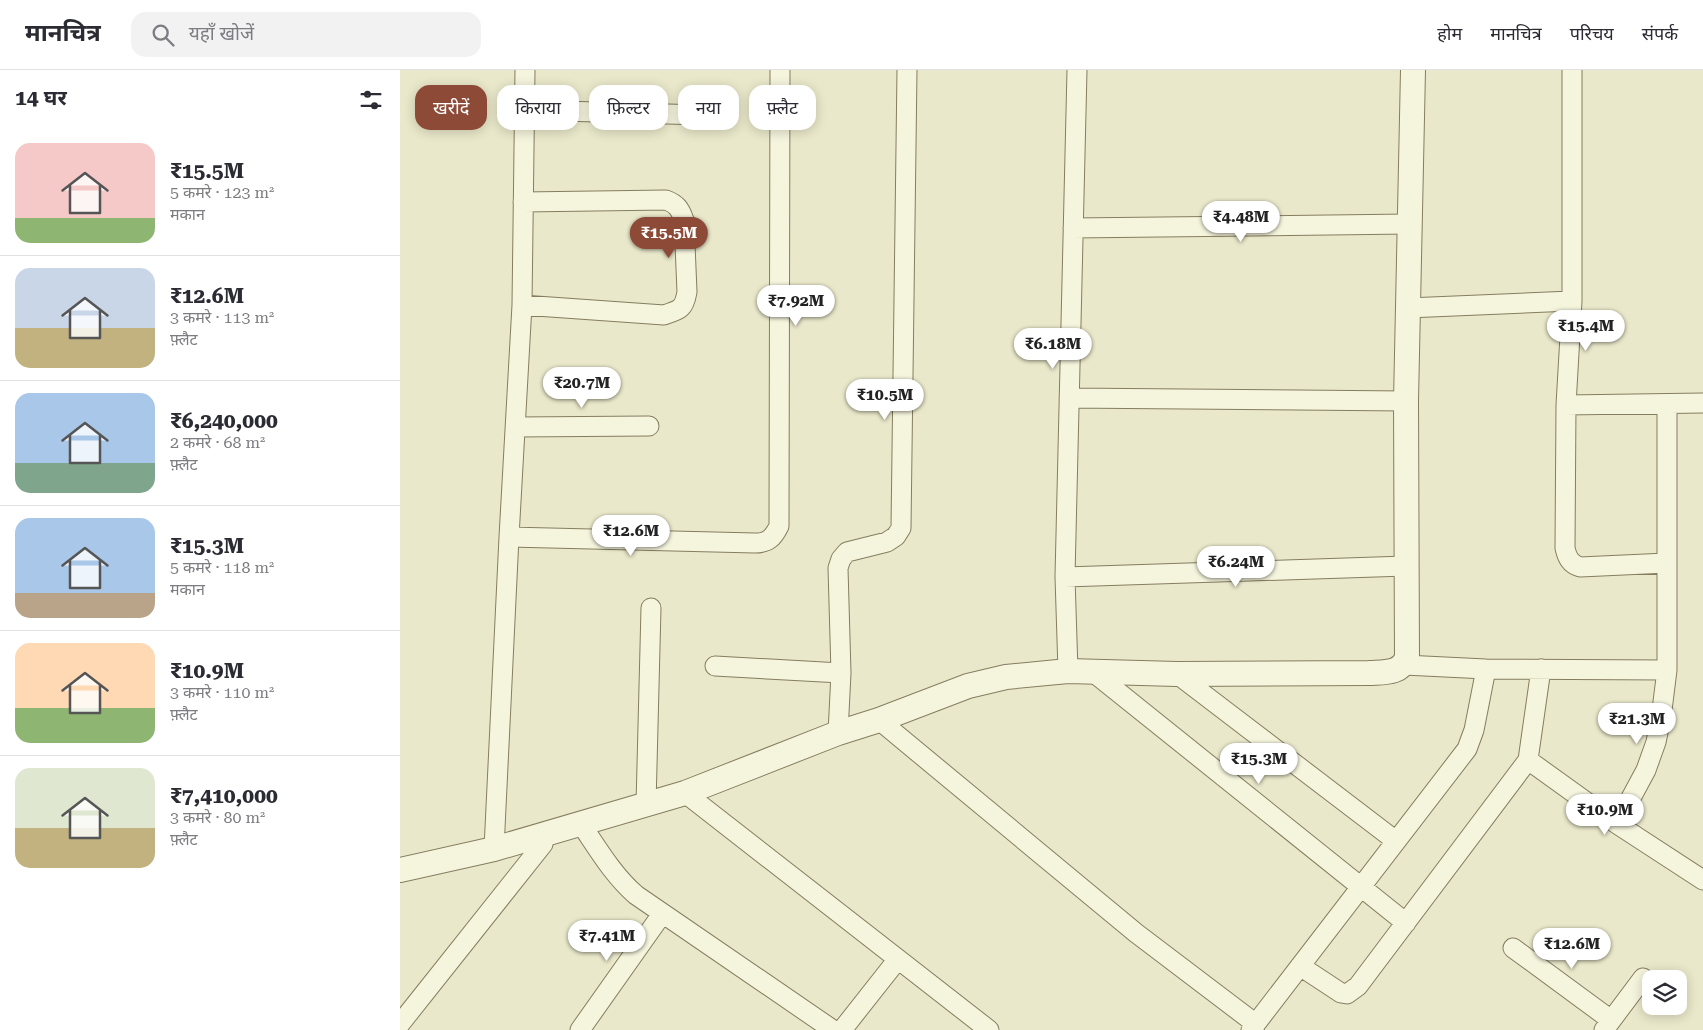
<!DOCTYPE html>
<html lang="hi">
<meta charset="utf-8">
<style>
body{margin:0;font-family:"Roboto Serif","Noto Sans Devanagari",serif;background:#f2f2f3;color:#2b2b33;height:100vh;display:flex;flex-direction:column;font-size:19px;white-space:nowrap}
*{box-sizing:border-box;margin:0}
p{font-size:16px;color:#7c7c81}
.icon{flex:none;width:28px;height:28px;fill:none;stroke:currentColor;stroke-width:2;stroke-linecap:round;stroke-linejoin:round}
.map{position:relative;flex:1;overflow:hidden}
.panel{display:flex;flex-direction:column;background:#fff;width:400px}
.panel>*{flex:none}
.hud{position:absolute;left:15px;top:15px;width:475px;height:45px;display:flex;gap:10px}
.buttons{position:absolute;left:1242px;top:900px;display:grid;gap:10px}
.buttons a{display:grid;place-items:center;width:45px;height:45px;border-radius:10px;background:#fff;box-shadow:0 2px 12px #0003;font-size:25px}
.price{position:absolute;translate:-50% -42px;padding:0 11px;border-radius:18px;background:#fff;color:#222;font-size:16px;line-height:32px;filter:drop-shadow(0 1px 2px #0008)}
.price::after{content:'';position:absolute;left:50%;top:30px;width:15px;height:11px;margin-left:-8px;background:inherit;clip-path:polygon(0 0,100% 0,50% 100%)}
.price.current{background:#8d4b37;color:#fff}
ul{padding:0;list-style:none}
li{display:flex;align-items:center;gap:15px;height:125px;padding:0 15px}
li+li{border-top:1px solid #e1e1e2}
li span{display:grid;place-items:center;flex:none;width:140px;height:100px;border-radius:15px;color:#555}
li>.icon{margin-inline-start:auto}
span .icon{width:60px;height:60px;fill:#fffc;stroke-width:1}
li b{font-size:21px}
h2{display:flex;justify-content:space-between;align-items:center;height:60px;padding:0 15px;font-size:21px}
.tag{padding:0 18px;border-radius:15px;background:#fff;box-shadow:0 2px 12px #0003;font-size:18px;line-height:45px}
.tag.current{background:#8d4b37;color:#fff}
header{display:flex;align-items:center;gap:30px;box-sizing:border-box;height:70px;padding:0 25px;background:#fff;border-bottom:1px solid #e1e1e2}
header strong{font-size:24px}
nav{display:flex;gap:28px;margin-inline-start:auto;font-size:18px}
.search{width:350px;height:45px;background:#f2f2f3;display:flex;align-items:center;gap:12px;box-sizing:border-box;padding:0 18px;border-radius:15px;color:#7c7c81;font-size:19px}
main{display:flex;flex:1;min-height:0}
.map>svg:first-child{display:block}
</style>
<header>
<strong>मानचित्र</strong>
<div class="search"><svg class="icon" aria-label="search" viewBox="0 0 24 24"><circle cx="10" cy="10" r="6"/><path d="M15 15l6 6"/></svg>यहाँ खोजें</div>
<nav><a>होम</a><a>मानचित्र</a><a>परिचय</a><a>संपर्क</a></nav>
</header>
<main>
<section class="panel">
<h2>14 घर<svg class="icon" aria-label="filters" viewBox="0 0 24 24"><path d="M4 7h16M4 17h16"/><circle cx="9" cy="7" r="2"/><circle cx="15" cy="17" r="2"/></svg></h2>
<ul>
<li><span style="background:linear-gradient(#f6c9c9 75%,#8fb573 0)"><svg class="icon" aria-label="home" viewBox="0 0 24 24"><path d="M3 11l9-7 9 7M6 9v11h12V9"/></svg></span><div><b>₹15.5M</b><p>5 कमरे · 123 m²</p><p>मकान</p></div></li>
<li><span style="background:linear-gradient(#c9d6e8 60%,#c2b280 0)"><svg class="icon" aria-label="home" viewBox="0 0 24 24"><path d="M3 11l9-7 9 7M6 9v11h12V9"/></svg></span><div><b>₹12.6M</b><p>3 कमरे · 113 m²</p><p>फ़्लैट</p></div></li>
<li><span style="background:linear-gradient(#a9c7e8 70%,#7fa58c 0)"><svg class="icon" aria-label="home" viewBox="0 0 24 24"><path d="M3 11l9-7 9 7M6 9v11h12V9"/></svg></span><div><b>₹6,240,000</b><p>2 कमरे · 68 m²</p><p>फ़्लैट</p></div></li>
<li><span style="background:linear-gradient(#a9c7e8 75%,#b9a48a 0)"><svg class="icon" aria-label="home" viewBox="0 0 24 24"><path d="M3 11l9-7 9 7M6 9v11h12V9"/></svg></span><div><b>₹15.3M</b><p>5 कमरे · 118 m²</p><p>मकान</p></div></li>
<li><span style="background:linear-gradient(#ffd9b3 65%,#8fb573 0)"><svg class="icon" aria-label="home" viewBox="0 0 24 24"><path d="M3 11l9-7 9 7M6 9v11h12V9"/></svg></span><div><b>₹10.9M</b><p>3 कमरे · 110 m²</p><p>फ़्लैट</p></div></li>
<li><span style="background:linear-gradient(#dfe7d0 60%,#c2b280 0)"><svg class="icon" aria-label="home" viewBox="0 0 24 24"><path d="M3 11l9-7 9 7M6 9v11h12V9"/></svg></span><div><b>₹7,410,000</b><p>3 कमरे · 80 m²</p><p>फ़्लैट</p></div></li>
</ul>
</section>
<div class="map">
<svg width="1303" height="960" viewBox="0 0 1303 960">
<rect width="100%" height="100%" fill="#eae8ca"/>
<g fill="none" stroke-linecap="round" stroke-linejoin="round">
<defs>
<path id="minor" d="M1172,0v231l-6,104 -1,143c2,9 5,16 15,19l87,-4
M125,40l178,5
M673,158l336,-4
M122,235l142,10c16,-5 20,-6 23,-23l-3,-72c-4,-11 -7,-16 -18,-20l-143,2
M1007,238l165,-7
M669,328l337,3
M1166,335l137,-2
M116,357l133,-1
M109,467l246,6c13,0 18,-5 24,-17l1,-456
M665,507l341,-11
M1004,595l82,4 181,1
M315,596l126,7
M668,601l-3,-94 12,-507
M693,602l313,251
M777,604l219,167
M479,650l257,213 120,91
M438,663l3,-60 -3,-105 3,-9 6,-7 40,-10 9,-6 5,-8 6,-458
M1128,690l89,64 86,56
M285,723l304,237
M246,735l5,-197
M181,754c17,25 32,51 55,71l197,135
M1217,754l29,-54 10,-28 5,-24 6,-48v-266
M94,779l15,-312 13,-232 3,-235
M1113,878l98,72
M900,896l41,27 6,1 11,-8 170,-226 13,-91
M0,954l143,-180 1,-9
M180,960l82,-116
M442,960l56,-71
M851,960l216,-281 7,-19 12,-61
M1204,960l39,-52"/>
<path id="tertiary" d="M0,800l94,-21 191,-56 153,-60 41,-13 89,-34 38,-9 62,-6 109,3 192,-1c16,-1 31,1 38,-15l-1,-257 7,-331"/>
</defs>
<use href="#minor" stroke="#857d60" stroke-width="21"/>
<use href="#tertiary" stroke="#857d60" stroke-width="26"/>
<use href="#minor" stroke="#f5f4dd" stroke-width="19"/>
<use href="#tertiary" stroke="#f5f4dd" stroke-width="24"/>
</g>
</svg>
<div class="buttons">
<a><svg class="icon" aria-label="layers" viewBox="0 0 24 24"><path d="M12 4l9 5-9 5-9-5zM3 14l9 5 9-5"/></svg></a>
</div>
<b class="price" style="left:841px;top:173px">₹4.48M</b>
<b class="price current" style="left:269px;top:189px">₹15.5M</b>
<b class="price" style="left:396px;top:257px">₹7.92M</b>
<b class="price" style="left:1186px;top:282px">₹15.4M</b>
<b class="price" style="left:653px;top:300px">₹6.18M</b>
<b class="price" style="left:182px;top:339px">₹20.7M</b>
<b class="price" style="left:485px;top:351px">₹10.5M</b>
<b class="price" style="left:231px;top:487px">₹12.6M</b>
<b class="price" style="left:836px;top:518px">₹6.24M</b>
<b class="price" style="left:1237px;top:675px">₹21.3M</b>
<b class="price" style="left:859px;top:715px">₹15.3M</b>
<b class="price" style="left:1205px;top:766px">₹10.9M</b>
<b class="price" style="left:207px;top:892px">₹7.41M</b>
<b class="price" style="left:1172px;top:900px">₹12.6M</b>
<div class="hud">
<a class="tag current">खरीदें</a>
<a class="tag">किराया</a>
<a class="tag">फ़िल्टर</a>
<a class="tag">नया</a>
<a class="tag">फ़्लैट</a>
</div>
</div>
</main>
